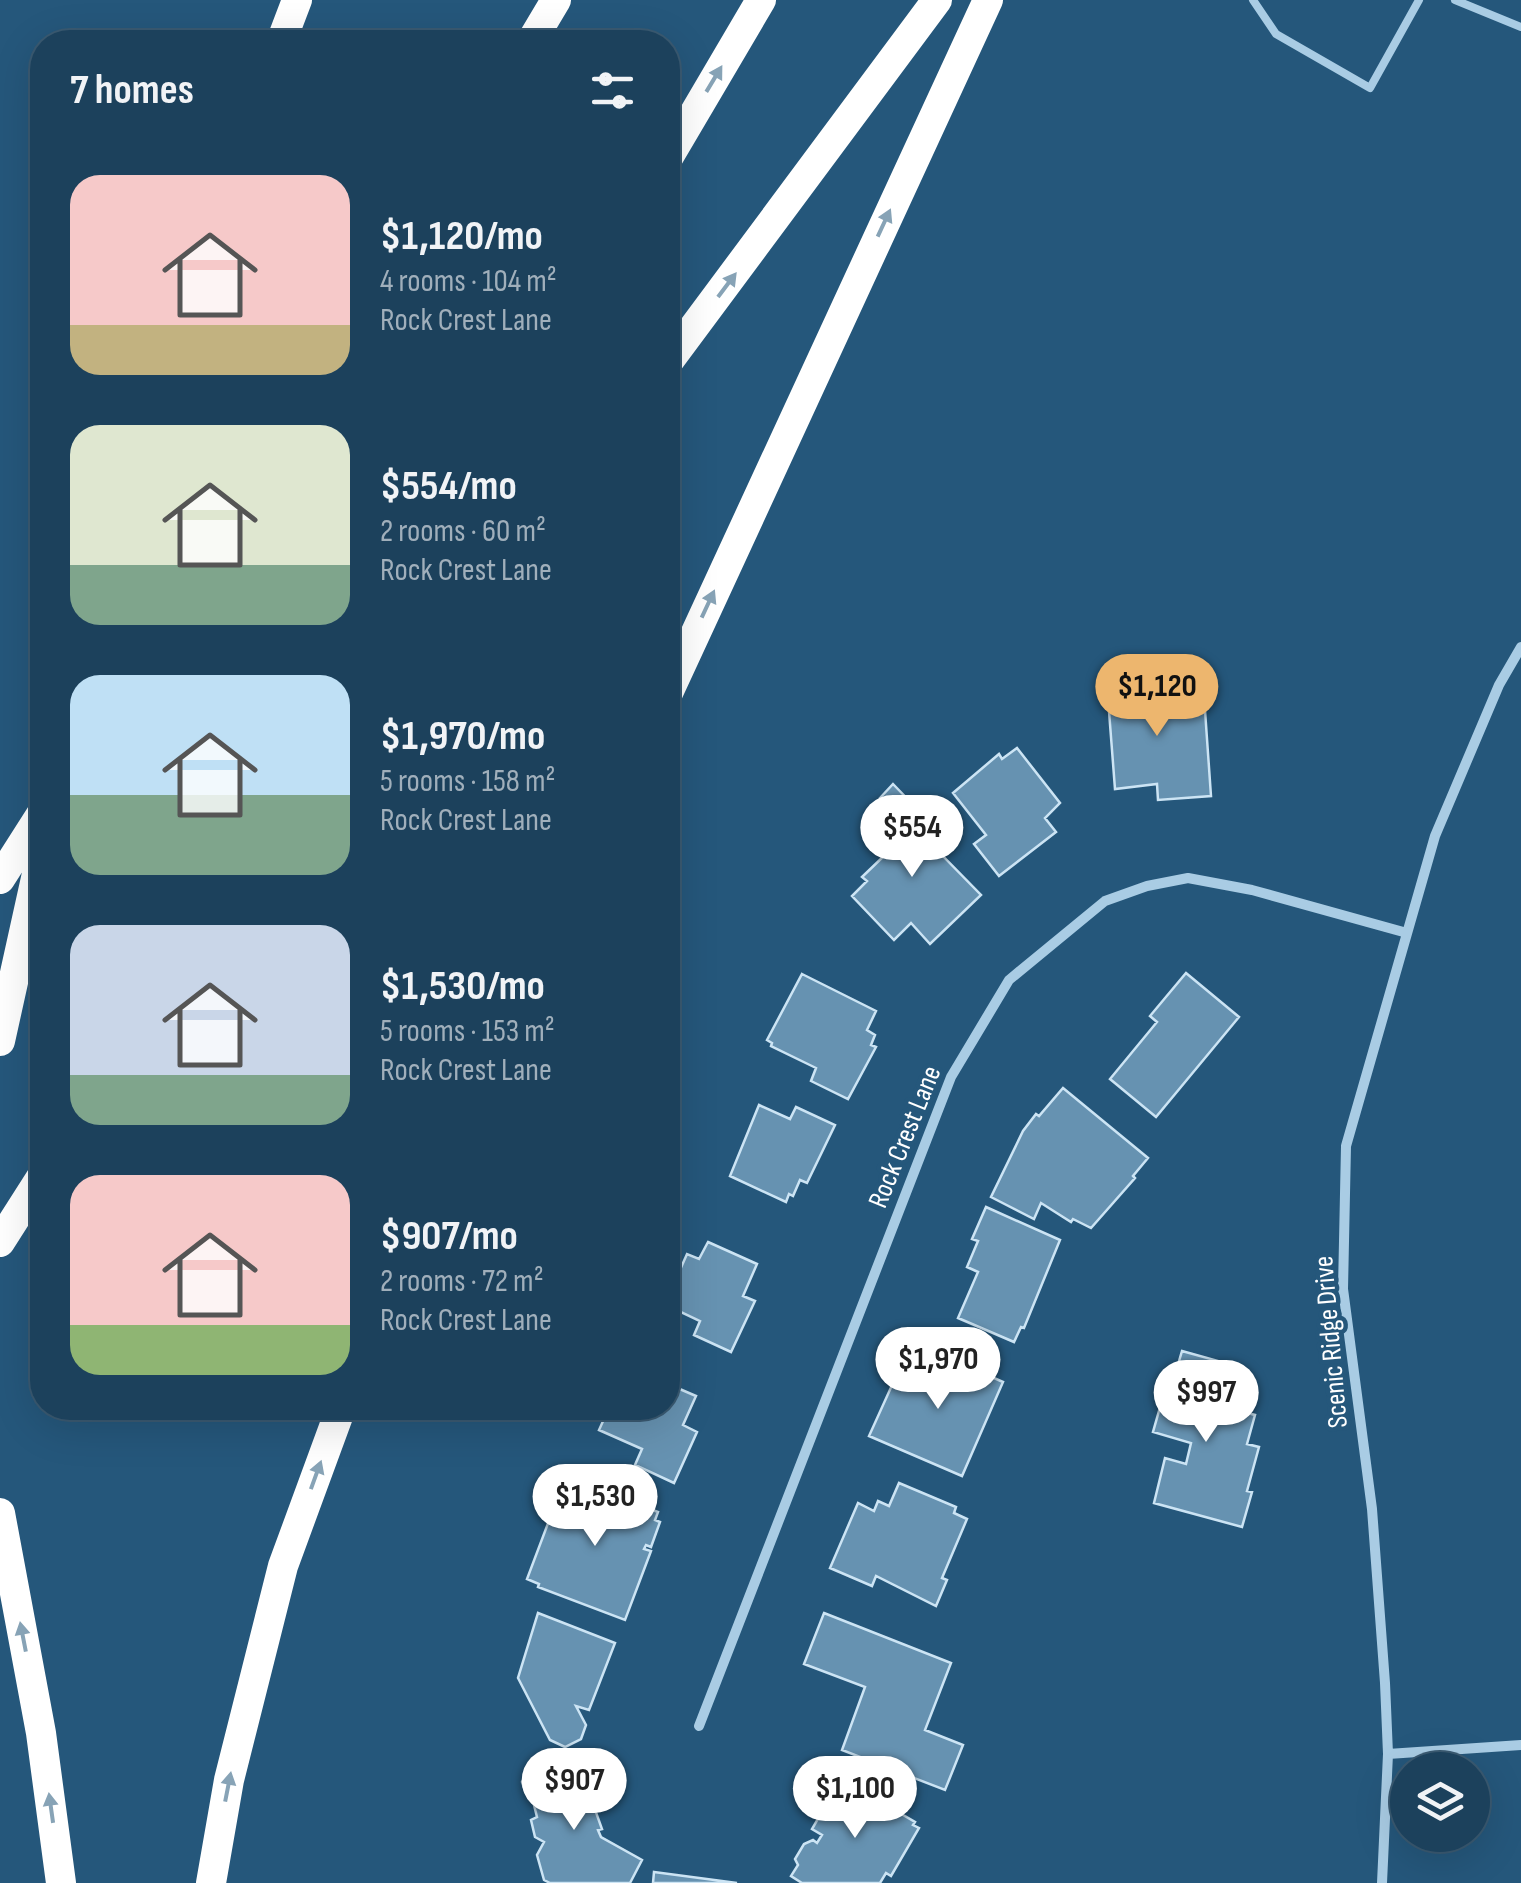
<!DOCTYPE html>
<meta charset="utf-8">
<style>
body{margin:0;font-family:"Sofia Sans Condensed",sans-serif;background:#294c65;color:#f1f3f6;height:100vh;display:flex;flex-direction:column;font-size:38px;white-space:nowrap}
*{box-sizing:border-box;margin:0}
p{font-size:32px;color:#a0afbb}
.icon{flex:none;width:55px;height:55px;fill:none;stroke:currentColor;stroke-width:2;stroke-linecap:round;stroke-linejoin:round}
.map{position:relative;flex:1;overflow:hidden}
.side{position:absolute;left:30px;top:30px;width:650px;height:1390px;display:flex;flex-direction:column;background:#1c415c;border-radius:40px;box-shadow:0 10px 40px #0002,0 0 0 2px #3a5a72}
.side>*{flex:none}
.tools{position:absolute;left:1390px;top:1752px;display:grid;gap:20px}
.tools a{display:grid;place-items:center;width:100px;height:100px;border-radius:50%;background:#1c415c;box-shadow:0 10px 40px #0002,0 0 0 2px #3a5a72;font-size:50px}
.price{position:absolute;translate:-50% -85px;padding:0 22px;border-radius:35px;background:#fff;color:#222;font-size:32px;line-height:65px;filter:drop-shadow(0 2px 5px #0008)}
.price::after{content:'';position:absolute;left:50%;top:60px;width:30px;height:22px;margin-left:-15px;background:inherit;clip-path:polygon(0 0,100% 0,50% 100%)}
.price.on{background:#edb66e;color:#111}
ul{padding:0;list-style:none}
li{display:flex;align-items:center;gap:30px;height:250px;padding:0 40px}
li span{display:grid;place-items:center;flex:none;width:280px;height:200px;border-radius:30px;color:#555}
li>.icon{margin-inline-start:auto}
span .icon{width:120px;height:120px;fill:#fffc;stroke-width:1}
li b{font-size:42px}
h2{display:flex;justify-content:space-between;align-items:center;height:120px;padding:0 40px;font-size:42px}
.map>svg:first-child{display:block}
</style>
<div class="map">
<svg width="1521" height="1883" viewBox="0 0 1521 1883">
<rect width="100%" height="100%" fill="#25577b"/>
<path fill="#6692b1" stroke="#cce4f4" stroke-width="2.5" d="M1145,668l4,32 55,-4 7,100 -53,4 -1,-16 -42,5 -9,-117z
M1017,748l43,55 -15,15 11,14 -57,44 -25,-32 12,-9 -33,-42 46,-39 3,5z
M893,784l28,29 -15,16 24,25 5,-6 46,47 -51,49 -19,-21 -17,17 -42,-44 15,-15 -5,-4 23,-22 -11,-10 23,-23 -17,-24z
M1186,973l53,44 -83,100 -46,-38 47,-57 -7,-6z
M802,974l74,37 -9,19 8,5 -4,10 5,2 -28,52 -37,-18 5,-13 -45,-22 1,-3 -5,-3z
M1063,1088l85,70 -15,18 2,2 -44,50 -18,-9 -2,3 -30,-19 -7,16 -43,-22 32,-66 13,-17 3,2z
M759,1105l31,14 6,-12 39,18 -28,58 -7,-3 -7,16 -4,-2 -3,8 -56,-26z
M986,1207l74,33 -36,88 -3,-1 -7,15 -56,-24 20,-46 -11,-5 11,-26 -6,-2z
M708,1242l49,22 -14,32 12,5 -24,51 -37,-17 6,-14 -32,-15v-9l19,-43 12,5z
M924,1347l79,35 -41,94 -93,-40 24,-53 13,5z
M1182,1351l47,13 -11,41 37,10 -8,29 12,3 -12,44 5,1 -10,35 -88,-24 11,-45 21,6 5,-21 -38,-11 12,-42 4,1 3,-6z
M668,1384l28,12 -13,29 14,7 -23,51 -39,-18 7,-16 -43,-19 10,-22h59z
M564,1481l13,5 2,-5 79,31 -3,8 5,2 -9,25 -5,-2 -2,4 7,2 -26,69 -87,-33 1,-3 -12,-5z
M899,1483l57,24 -2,6 13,6 -25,59 5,2 -11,26 -60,-30 -4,10 -42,-18 28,-65 16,8 4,-10 11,5z
M538,1613l77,30 -26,67 -13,-4 10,19 -5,14 -16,8 -15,-7 -32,-62z
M824,1613l127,50 -26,67 38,15 -18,45 -103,-40 23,-63 -61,-23z
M579,1765l23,64 -4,1 3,7 41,23 -12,23h-80l-6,-3 -7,-25 7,-13 -9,-5 -4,-17 6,-3 -6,-24 -6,-2 -3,-9 5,-7 8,-3 1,4z
M841,1779l74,43 -2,3 6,3 -28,48 -5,-3 -6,10h-78l-11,-7 7,-11 -3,-6 9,-15 9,-4 4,3 5,-8 -10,-6z
M654,1872l83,11h-84z"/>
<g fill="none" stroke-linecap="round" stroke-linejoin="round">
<path stroke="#a9cce4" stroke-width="8" d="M1253,0l23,34 94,54 49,-88
M1455,0l66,27"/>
<path stroke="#a9cce4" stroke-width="10" d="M699,1726l252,-649 58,-97 96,-79 42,-15 41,-8 64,12 155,43
M1388,1754l133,-9
M1382,1883l6,-129 -3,-71 -13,-174 -29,-220 3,-143 89,-310 64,-151 22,-38"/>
<path stroke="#fff" stroke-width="30" d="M281,42l16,-42
M531,42l25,-42
M668,158l93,-158
M668,362l269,-362
M668,693l320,-693
M0,879l42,-66
M0,1041l42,-190
M0,1242l42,-66
M0,1513l41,220 20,150
M211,1883l18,-103 54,-214 58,-158"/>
</g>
<defs><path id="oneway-solid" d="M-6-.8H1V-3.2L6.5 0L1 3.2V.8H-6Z" transform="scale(2.5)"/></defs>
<g fill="#87a3b6">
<use href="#oneway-solid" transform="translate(714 79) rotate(-59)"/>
<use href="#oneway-solid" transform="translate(884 223) rotate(-65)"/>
<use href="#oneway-solid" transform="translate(727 285) rotate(-53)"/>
<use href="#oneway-solid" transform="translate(708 604) rotate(-65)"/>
<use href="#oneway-solid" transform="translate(316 1475) rotate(-70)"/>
<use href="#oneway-solid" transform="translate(23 1637) rotate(-101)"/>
<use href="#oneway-solid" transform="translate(228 1787) rotate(-79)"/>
<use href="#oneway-solid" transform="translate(51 1808) rotate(-98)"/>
</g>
<g text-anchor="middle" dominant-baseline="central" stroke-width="9" stroke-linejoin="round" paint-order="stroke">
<g font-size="28" fill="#fff" stroke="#25577b">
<text transform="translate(905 1137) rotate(-68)">Rock Crest Lane</text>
<text transform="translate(1331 1342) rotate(-95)">Scenic Ridge Drive</text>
</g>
</g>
</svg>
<div class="tools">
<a><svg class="icon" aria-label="layers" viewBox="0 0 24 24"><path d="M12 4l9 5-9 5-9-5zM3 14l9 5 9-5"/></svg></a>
</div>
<b class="price on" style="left:1157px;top:739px">$1,120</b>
<b class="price" style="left:912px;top:880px">$554</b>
<b class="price" style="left:938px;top:1412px">$1,970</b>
<b class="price" style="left:1206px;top:1445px">$997</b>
<b class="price" style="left:595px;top:1549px">$1,530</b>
<b class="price" style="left:574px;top:1833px">$907</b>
<b class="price" style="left:855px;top:1841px">$1,100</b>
<section class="side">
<h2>7 homes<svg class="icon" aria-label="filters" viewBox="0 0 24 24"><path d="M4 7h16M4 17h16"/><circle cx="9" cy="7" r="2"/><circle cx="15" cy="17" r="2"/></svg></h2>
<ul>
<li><span style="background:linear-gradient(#f6c9c9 75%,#c2b280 0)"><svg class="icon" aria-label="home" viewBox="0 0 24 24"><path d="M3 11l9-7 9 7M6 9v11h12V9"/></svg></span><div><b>$1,120/mo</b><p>4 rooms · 104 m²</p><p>Rock Crest Lane</p></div></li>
<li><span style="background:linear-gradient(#dfe7d0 70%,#7fa58c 0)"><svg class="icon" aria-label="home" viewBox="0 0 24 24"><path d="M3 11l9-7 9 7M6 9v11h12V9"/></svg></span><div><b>$554/mo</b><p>2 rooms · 60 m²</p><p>Rock Crest Lane</p></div></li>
<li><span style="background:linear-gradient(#bfe0f5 60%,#7fa58c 0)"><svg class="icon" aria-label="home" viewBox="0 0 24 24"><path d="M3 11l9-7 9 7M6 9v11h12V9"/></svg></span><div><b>$1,970/mo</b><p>5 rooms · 158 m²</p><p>Rock Crest Lane</p></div></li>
<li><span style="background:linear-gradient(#c9d6e8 75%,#7fa58c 0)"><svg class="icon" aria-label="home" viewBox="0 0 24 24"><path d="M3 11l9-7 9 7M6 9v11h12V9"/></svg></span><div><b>$1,530/mo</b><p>5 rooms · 153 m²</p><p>Rock Crest Lane</p></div></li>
<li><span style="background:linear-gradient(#f6c9c9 75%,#8fb573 0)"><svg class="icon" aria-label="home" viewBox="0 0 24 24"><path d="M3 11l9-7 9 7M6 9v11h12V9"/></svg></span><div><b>$907/mo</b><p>2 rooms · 72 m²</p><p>Rock Crest Lane</p></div></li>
</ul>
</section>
</div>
